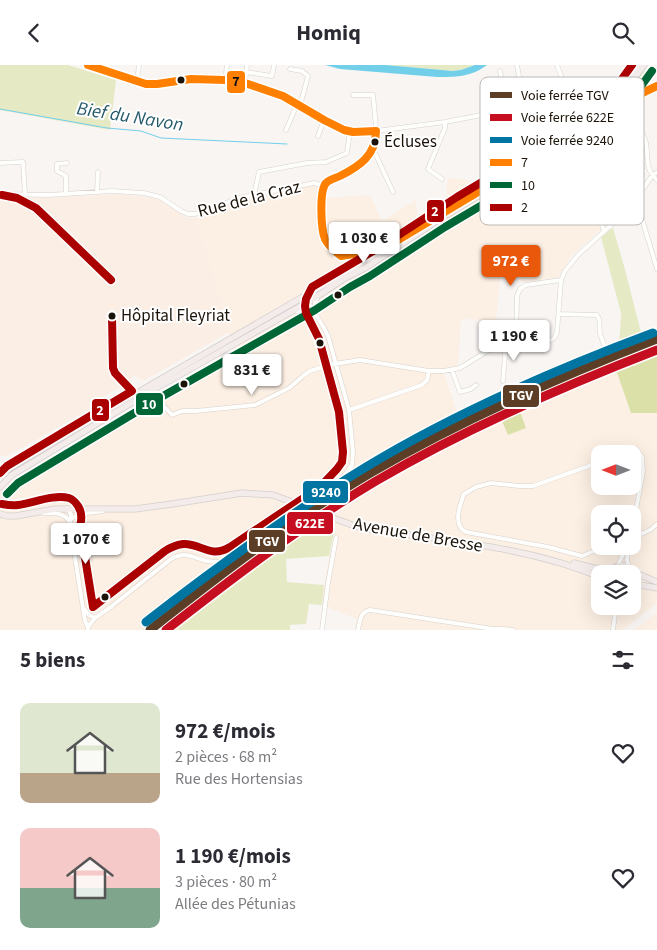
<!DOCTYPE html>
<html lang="fr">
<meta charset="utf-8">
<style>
body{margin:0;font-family:"Source Sans 3",sans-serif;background:#f7f7f7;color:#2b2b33;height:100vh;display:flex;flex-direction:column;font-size:19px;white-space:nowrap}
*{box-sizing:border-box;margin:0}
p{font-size:16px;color:#7c7c81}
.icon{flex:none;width:28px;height:28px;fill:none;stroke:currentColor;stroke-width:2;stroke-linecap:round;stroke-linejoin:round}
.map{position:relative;height:565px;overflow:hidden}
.sheet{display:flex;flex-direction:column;background:#fff;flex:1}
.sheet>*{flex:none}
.needle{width:32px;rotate:270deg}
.controls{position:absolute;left:591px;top:380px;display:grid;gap:10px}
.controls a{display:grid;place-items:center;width:50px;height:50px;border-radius:10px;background:#fff;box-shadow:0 5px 20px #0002;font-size:25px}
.price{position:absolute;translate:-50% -42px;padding:0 11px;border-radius:5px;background:#fff;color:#222;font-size:16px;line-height:32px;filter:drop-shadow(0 1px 2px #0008)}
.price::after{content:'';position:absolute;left:50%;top:30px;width:15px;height:11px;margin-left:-8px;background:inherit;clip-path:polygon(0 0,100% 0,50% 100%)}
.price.on{background:#ea580c;color:#fff}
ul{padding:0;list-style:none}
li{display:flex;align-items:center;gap:15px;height:125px;padding:0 20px}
li span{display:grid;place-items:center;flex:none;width:140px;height:100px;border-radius:10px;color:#555}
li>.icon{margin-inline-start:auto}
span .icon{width:60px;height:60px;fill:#fffc;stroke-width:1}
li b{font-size:21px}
h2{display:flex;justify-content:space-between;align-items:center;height:60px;padding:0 20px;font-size:21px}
header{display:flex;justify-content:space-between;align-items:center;height:65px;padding:0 20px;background:#fff;font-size:22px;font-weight:700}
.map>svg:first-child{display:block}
</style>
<header><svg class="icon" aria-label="back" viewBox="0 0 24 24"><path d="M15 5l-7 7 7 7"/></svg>Homiq<svg class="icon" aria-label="search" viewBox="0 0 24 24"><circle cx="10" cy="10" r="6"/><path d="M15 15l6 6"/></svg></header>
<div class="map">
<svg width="657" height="565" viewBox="0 0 657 565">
<rect width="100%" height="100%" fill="#f8f5f3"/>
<path fill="#fcefe3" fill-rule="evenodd" d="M636,62l8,16v40l-26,31 -48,43 -12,21 -36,4 -1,-6 -21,1 -4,43 -35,-1 -3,47 -14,3v4l16,49 1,8 38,-16 9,21 17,-8 -7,-21 96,-42 17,49h26v190l-35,27h-267l2,-11 -35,-14 2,-20 11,-57 -23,-12 -75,53 -79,61h-158v-142l234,-138 -38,-132 41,-18 93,-17 -6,15 46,-3 12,26 34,-21 2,25 -31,20 3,13 60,-40 -4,-19 2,-21 22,2 8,20 67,-37 17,-7 18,-5 15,4 3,4 7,-3 2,-4 9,-9 11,-5zM600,389h32v32h-32zM600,449h32v32h-32zM600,509h32v32h-32z
M657,547v18h-23z"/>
<path fill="#faeee5" d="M119,129l35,4 10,3 18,14 8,3h6l33,114 -84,48 -6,-1 -4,-4 -12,11 -20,11 -1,5 -66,38 -29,16h-7v-260l39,2z"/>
<path fill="#e6eac4" d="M0,0h68l48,15 -6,50 -110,-20z
M386,0h89l-14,5 -8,1z
M643,3l9,18c-7,4 -19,9 -24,15 -11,10 5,36 -19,31l-2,-7 4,-11z
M613,163l11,38 19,74 -24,9 2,-36 -20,-76z
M312,451l23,11 -6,29 -43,3 1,23 37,3 -2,20 -13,-1 -3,20 -16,1v5h-132l79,-61z"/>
<path fill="#dae0a8" d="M657,281v67h-26l-17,-49z
M518,341l8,22 -18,7 -9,-21z"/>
<path fill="#72cfea" d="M325,0h61l67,6 8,-1 14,-5h12c-16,12 -30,12 -50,12l-97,-8z"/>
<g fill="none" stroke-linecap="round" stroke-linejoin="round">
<path stroke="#72cfea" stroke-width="1" d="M0,44l107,19 34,3 20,7 126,6"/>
<defs>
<path id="street" d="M88,0l58,19h11l34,-5 34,1 20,3 25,8 13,5 52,30 9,4 9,2 23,-1 69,-9 42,-8 26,-1 20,-7 34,-16
M517,0l8,45
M557,0l19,51 10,12
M290,4l12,2 6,5 -8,30
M500,6l17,94 1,4
M246,7l26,4 2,-11
M225,15l2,-15
M137,17l2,-17
M245,18l2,-18
M353,30h20l4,42 -6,16 -6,7 -9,7 -30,16 -4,9 1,39 2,8 7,10 11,8 2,4 9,5
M637,59c3,6 8,12 9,19 3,16 -2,25 11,37
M286,65l11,-26
M318,71l6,-16
M599,82l6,40v20l-3,9 -1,6 3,9
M371,86l5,4 17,37
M0,98l23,-1 2,32
M442,114l-14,-10 17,-41v-6
M97,127l1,-20
M0,129l48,1 64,-4 32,2 16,4 21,14 7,3h6l7,-1 37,-15 76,-15 10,3
M66,129v-18l-9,-5v-7l10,-1
M254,130l5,-23 48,-9 19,-1 21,-9 3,-22
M636,134l21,70
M341,191l40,-7
M343,192l10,5 2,6
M340,209l5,-7v-6
M314,228c-7,8 -5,18 3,24
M297,246l8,-1 7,3
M559,249l38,1c5,7 1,9 3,17 0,4 3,9 4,13
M516,276l1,-45 3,-7 6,-4 35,-5
M452,305l8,22 11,-3 5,-4
M503,316l3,-39
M144,330l17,8 11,12 10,-4h14l59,-6 34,-17 14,-12 7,-5 18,-6 32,-5 69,11h14l17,-3 21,-13 11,-7 14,-6 42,-1c5,-1 7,-3 9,-9l4,-52 4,-9 13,-16 50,-45 24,-34 5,-4
M349,345l73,-25 5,-5 2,-9
M622,389l14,-5 6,8 1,15 -11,59
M600,397l-67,24h-14l-28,-3 -15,4 -12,7c-4,11 -12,31 2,38l82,15 34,9 24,-10
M67,443l4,6 -1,11 15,96 3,6
M43,448c11,0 22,-1 27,10
M71,454c9,-7 21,-6 32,-8
M632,473l18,-8 7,-6
M628,485l-1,10 2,7
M618,500l9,-19
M84,544l5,6 6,3
M88,565v-3l7,-9 17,-12 59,-47c15,-8 20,-2 35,2 7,1 13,1 20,0l100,-66 19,-20 7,-10 1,-13 -4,-42 -21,-74c-5,-14 -19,-23 -11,-38
M322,565l6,-47 8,-45
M358,565c2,-9 2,-18 12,-20l123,19h11l9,1
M613,565l3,-24"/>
<path id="primary" d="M598,59l12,-20 29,-39
M583 71a12 12 0 1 1 24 0a12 12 0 1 1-24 0Z
M603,62l11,-21 30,-41
M606,72c32,1 13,-17 22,-32 4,-7 21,-15 29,-19
M542,90l41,-19
M0,409l142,-84 204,-118 93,-56
M0,422l12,-12 139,-84 159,-90 35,-23 20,-10 75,-49 80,-48 22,-13 37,-12 8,-1
M0,449l7,2h9l39,-7h80l37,-5 70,-11 31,2 27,10
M325,450l30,11 12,3c78,12 159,17 233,48
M574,498l20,5 17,1
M633,507l24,10
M609,509c9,-17 31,-7 23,11
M632,522l8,-2 17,3"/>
</defs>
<use href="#street" stroke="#d8d1cb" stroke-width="5"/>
<use href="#primary" stroke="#d4d0ce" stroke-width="7"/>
<use href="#street" stroke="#fefefd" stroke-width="4"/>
<use href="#primary" stroke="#f3eceb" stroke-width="5.5"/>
<defs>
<path id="primary-bridge" d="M300,440l25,10"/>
</defs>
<use href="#primary-bridge" stroke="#d4d0ce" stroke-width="7" stroke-linecap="butt"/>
<use href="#primary-bridge" stroke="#f3eceb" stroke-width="5.5"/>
<defs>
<path id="bus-1" d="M88,0l58,19h11l34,-5 34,1 20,3 38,13 41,24 20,10 9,2 23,-1
M376,66c0,24 -16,35 -36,45 -4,2 -10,3 -14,7 -7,8 -5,47 -1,56 3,7 10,12 16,17l42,-7 157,-94 43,-19
M606,72c34,-2 11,-17 23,-34 7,-8 19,-13 28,-17"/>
<path id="bus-2" d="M607,53c-6,-3 -12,-5 -19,-3 -15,4 -20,24 -10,35 12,14 37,6 38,-13 1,-5 -2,-9 -4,-14
M612,67l11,-21 29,-40
M7,429l11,-11 138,-83 159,-90 35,-23 20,-11 75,-49 101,-60 35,-11 7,-1"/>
<path id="bus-3" d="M594,57l12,-21 26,-36
M2,130l15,3 19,10 75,72
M0,408l7,-7 125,-75 -17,-18 -2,-5 -1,-52
M2,439c5,1 10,2 16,1 15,-2 36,-11 51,-7 4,1 7,5 9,8 4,6 4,13 2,20l13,81 72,-56c6,-4 11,-6 18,-7 18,-1 27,15 47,3l90,-60 17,-18 5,-7 1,-10 -4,-40 -20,-73 -13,-26 -1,-7 1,-7 6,-12 73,-43 72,-47 80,-48 39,-13 10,-1"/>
</defs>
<use href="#bus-1" stroke="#fff" stroke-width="11"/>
<use href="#bus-2" stroke="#fff" stroke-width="11"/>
<use href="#bus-3" stroke="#fff" stroke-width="11"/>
<use href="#bus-1" stroke="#ff8000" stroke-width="8"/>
<use href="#bus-2" stroke="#016635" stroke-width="8"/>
<use href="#bus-3" stroke="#a00" stroke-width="8"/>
<defs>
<path id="rail-1" d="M150,565c71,-56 144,-112 222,-158 91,-53 187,-95 285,-133"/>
<path id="rail-2" d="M166,565c68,-53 136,-105 210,-149 89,-52 185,-94 281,-131"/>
<path id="rail-3" d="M146,557c71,-55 143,-108 220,-155 91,-55 188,-97 287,-134"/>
</defs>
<use href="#rail-1" stroke="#fff" stroke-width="12"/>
<use href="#rail-2" stroke="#fff" stroke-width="12"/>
<use href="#rail-3" stroke="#fff" stroke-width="12"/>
<use href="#rail-1" stroke="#5c3e26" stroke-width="9"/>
<use href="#rail-2" stroke="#c50e1f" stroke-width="9"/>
<use href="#rail-3" stroke="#0075a1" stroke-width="9"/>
</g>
<g fill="#1b1208" stroke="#fff" stroke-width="2">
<circle cx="181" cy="15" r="4.5"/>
<circle cx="375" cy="77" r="4.5"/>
<circle cx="338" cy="230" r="4.5"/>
<circle cx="112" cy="251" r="4.5"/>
<circle cx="320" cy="278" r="4.5"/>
<circle cx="184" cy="319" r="4.5"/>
<circle cx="105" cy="532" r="4.5"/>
</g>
<g text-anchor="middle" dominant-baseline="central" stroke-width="4" stroke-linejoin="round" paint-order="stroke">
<g font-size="17" fill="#1b1208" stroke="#fff" text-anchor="start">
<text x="384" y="77">Écluses</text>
<text x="121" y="251">Hôpital Fleyriat</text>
</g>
<g font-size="18" fill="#1b1208" stroke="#fff">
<text transform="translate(249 134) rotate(-14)">Rue de la Craz</text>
<text transform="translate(418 470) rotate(10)">Avenue de Bresse</text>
</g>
<g font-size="19" font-style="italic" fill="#255a6b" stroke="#fff">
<text transform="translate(130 52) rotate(9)">Bief du Navon</text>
</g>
</g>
<rect x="480" y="12" width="164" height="148" rx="8" fill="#fff" stroke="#bbb8b5" stroke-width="1"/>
<rect x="490" y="27" width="22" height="6" fill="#5c3e26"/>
<rect x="490" y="49" width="22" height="7" fill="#c50e1f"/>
<rect x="490" y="72" width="22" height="6" fill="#0075a1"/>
<rect x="490" y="94" width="22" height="7" fill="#ff8000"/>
<rect x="490" y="117" width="22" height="6" fill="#016635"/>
<rect x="490" y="139" width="22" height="7" fill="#a00"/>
<g font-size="14" fill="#1b1208">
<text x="521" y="35">Voie ferrée TGV</text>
<text x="521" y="57">Voie ferrée 622E</text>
<text x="521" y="80">Voie ferrée 9240</text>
<text x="521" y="102">7</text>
<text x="521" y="125">10</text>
<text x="521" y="147">2</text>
</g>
<g stroke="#fff" stroke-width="2">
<rect x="226" y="5" width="20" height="24" rx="5" fill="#ff8000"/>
<rect x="426" y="134" width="19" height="24" rx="5" fill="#a00"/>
<rect x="502" y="319" width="38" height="24" rx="5" fill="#5c3e26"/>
<rect x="135" y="327" width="29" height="24" rx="5" fill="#016635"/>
<rect x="91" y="333" width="19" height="24" rx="5" fill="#a00"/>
<rect x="302" y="415" width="47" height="24" rx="5" fill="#0075a1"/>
<rect x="286" y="446" width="48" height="24" rx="5" fill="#c50e1f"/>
<rect x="248" y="464" width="38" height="24" rx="5" fill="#5c3e26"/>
</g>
<g font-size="14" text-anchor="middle" font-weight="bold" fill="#fff">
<text x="435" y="151">2</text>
<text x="521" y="335">TGV</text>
<text x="149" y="344">10</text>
<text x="100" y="350">2</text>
<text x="326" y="432">9240</text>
<text x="310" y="463">622E</text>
<text x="267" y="481">TGV</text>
</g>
<g font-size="14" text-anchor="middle" font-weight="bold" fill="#111">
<text x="236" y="21">7</text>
</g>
</svg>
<div class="controls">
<a><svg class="needle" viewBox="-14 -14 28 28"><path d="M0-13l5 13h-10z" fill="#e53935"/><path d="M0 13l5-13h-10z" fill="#7c7c81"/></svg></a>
<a><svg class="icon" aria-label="locate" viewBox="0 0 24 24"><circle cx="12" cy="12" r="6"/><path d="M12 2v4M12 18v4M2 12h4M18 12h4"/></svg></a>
<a><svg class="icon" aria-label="layers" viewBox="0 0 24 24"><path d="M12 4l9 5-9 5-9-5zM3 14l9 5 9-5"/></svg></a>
</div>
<b class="price" style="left:364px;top:199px">1 030 €</b>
<b class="price on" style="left:511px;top:222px">972 €</b>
<b class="price" style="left:514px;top:297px">1 190 €</b>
<b class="price" style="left:252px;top:331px">831 €</b>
<b class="price" style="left:86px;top:500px">1 070 €</b>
</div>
<section class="sheet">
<h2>5 biens<svg class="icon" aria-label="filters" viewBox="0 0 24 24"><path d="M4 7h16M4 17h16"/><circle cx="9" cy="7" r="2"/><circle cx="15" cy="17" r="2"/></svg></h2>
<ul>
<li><span style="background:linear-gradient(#dfe7d0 70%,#b9a48a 0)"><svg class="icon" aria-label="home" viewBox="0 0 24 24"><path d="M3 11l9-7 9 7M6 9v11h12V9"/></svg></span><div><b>972 €/mois</b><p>2 pièces · 68 m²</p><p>Rue des Hortensias</p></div><svg class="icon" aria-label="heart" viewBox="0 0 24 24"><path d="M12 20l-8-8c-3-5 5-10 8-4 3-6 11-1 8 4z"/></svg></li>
<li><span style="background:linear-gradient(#f6c9c9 60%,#7fa58c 0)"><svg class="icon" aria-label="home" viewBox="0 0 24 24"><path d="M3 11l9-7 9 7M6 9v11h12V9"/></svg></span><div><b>1 190 €/mois</b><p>3 pièces · 80 m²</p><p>Allée des Pétunias</p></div><svg class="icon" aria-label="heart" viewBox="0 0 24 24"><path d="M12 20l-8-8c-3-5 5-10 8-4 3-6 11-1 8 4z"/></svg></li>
</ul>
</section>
